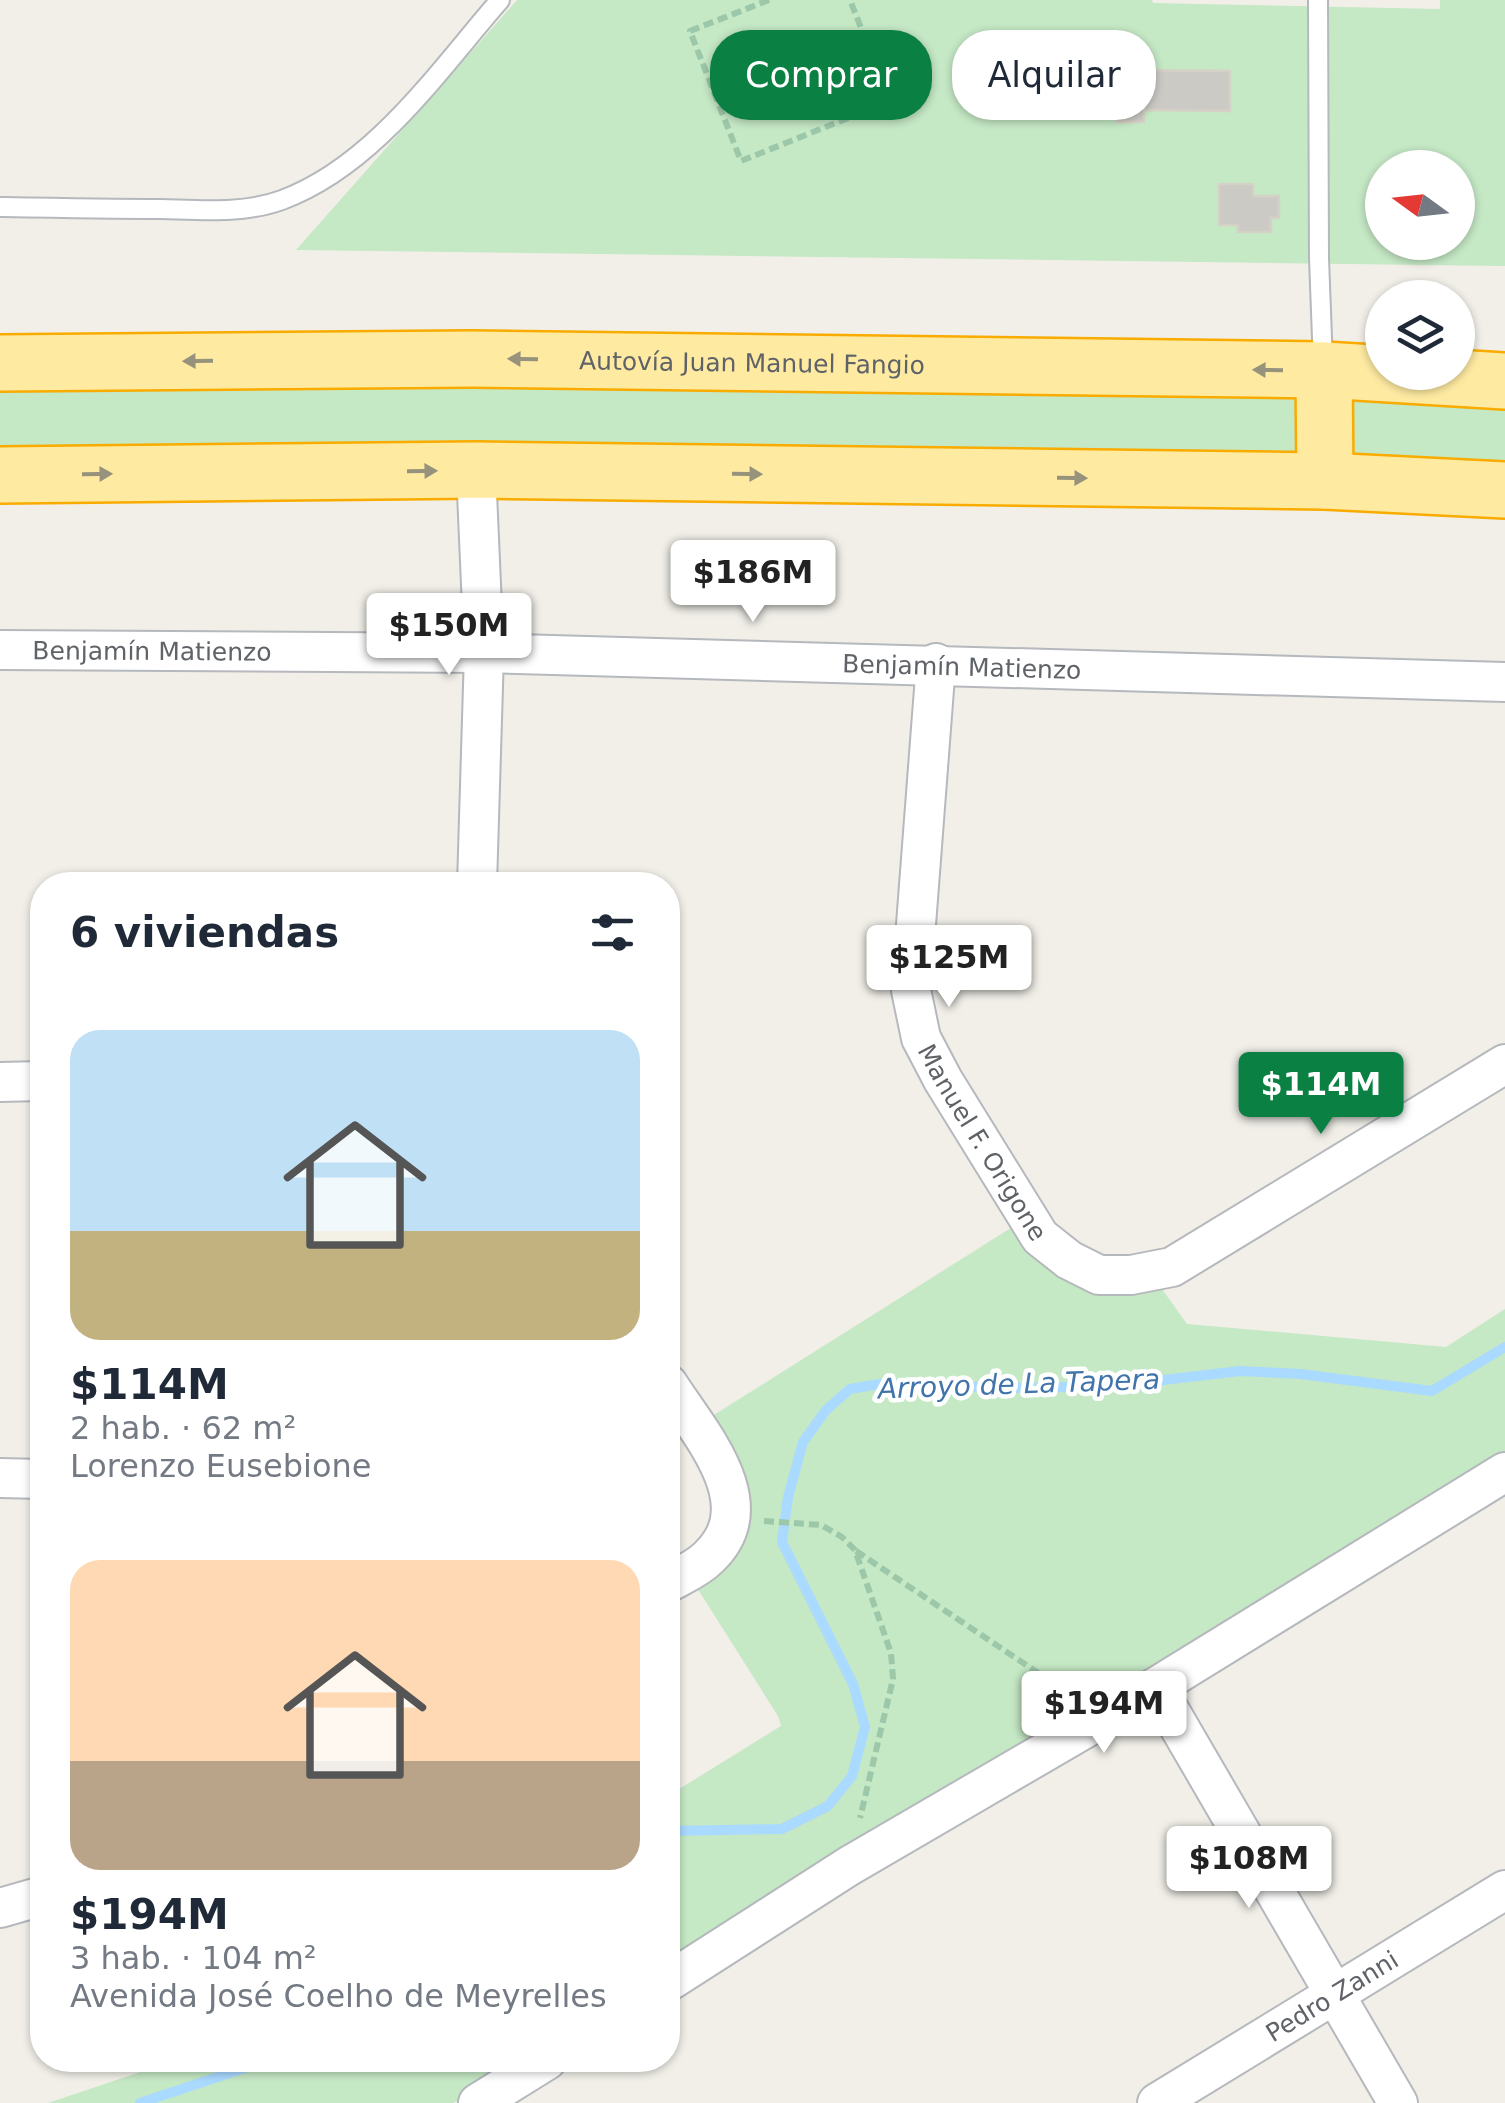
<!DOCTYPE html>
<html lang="es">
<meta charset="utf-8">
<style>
body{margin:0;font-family:"DejaVu Sans",sans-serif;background:#f2f2f3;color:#1f2937;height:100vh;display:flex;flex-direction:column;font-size:38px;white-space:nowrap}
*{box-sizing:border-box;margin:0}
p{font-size:32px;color:#747a83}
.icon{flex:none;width:55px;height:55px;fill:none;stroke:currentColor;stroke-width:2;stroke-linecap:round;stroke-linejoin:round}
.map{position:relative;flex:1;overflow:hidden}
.sheet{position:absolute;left:30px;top:872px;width:650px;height:1200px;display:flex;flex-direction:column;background:#fff;border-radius:40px;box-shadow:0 2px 8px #0004}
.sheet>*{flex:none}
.banner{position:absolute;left:710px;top:30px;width:645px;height:90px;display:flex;gap:20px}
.needle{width:65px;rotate:285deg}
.controls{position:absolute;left:1365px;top:150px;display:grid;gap:20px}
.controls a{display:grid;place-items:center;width:110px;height:110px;border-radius:50%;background:#fff;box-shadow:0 2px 8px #0004;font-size:50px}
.price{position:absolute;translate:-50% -85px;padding:0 22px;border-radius:10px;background:#fff;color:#222;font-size:32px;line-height:65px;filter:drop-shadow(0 2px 5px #0008)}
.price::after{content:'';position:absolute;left:50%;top:60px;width:30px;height:22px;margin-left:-15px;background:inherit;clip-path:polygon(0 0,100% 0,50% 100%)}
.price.active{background:#0b8043;color:#fff}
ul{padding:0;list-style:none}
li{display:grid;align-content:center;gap:20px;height:530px;padding:0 40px}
li span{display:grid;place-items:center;height:310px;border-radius:30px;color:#555}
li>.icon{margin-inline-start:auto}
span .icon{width:180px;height:180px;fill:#fffc;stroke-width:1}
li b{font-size:42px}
h2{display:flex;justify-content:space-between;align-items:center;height:120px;padding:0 40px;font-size:42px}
.chip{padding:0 35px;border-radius:40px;background:#fff;box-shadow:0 2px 8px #0004;font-size:35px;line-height:90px}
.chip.active{background:#0b8043;color:#fff}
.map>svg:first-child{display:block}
</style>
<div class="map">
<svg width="1505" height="2103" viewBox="0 0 1505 2103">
<rect width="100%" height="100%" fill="#f1efe8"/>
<path fill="#c5e8c5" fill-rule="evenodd" d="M517,0h635l1,3 287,6v-9h65v266l-1209,-16zM1382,168h76v74h-76z
M0,374l1299,14 6,70h-1305z
M1355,388l150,4v83l-144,-14 -13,-13 -2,-44z
M1014,1226l92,67 28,1 28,-5 25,35 259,23 59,-38v148l-837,514v-175l113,-70 -3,-10 -84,-133 30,-23 -26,-135z
M176,2060h353l-43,28 -33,15h-405z"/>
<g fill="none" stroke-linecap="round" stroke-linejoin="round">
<path stroke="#aadaff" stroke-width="10" d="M668,1831l114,-2 46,-23 24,-30 13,-49 -12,-43 -71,-142 6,-45 15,-55 23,-32 24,-21 30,-5 141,4 91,-2 128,-15 60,3 132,17 73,-44
M140,2103l129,-43"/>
</g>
<path fill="#cccac5" stroke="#d6d1c6" stroke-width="2.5" d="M1135,70l95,1v40l-86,-1v12h-27v-42h18z
M1219,184h34v12h26v22h-8v14h-33v-7h-19z"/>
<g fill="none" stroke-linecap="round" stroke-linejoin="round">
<defs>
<path id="service" d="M1318,0l1,258 4,107
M0,207c54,1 107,2 161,2 40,1 83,5 121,-9 92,-34 156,-129 218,-200"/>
<g id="minor">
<path d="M476,470l8,183 -7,232"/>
<path id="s1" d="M0,650l484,3 1021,29"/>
<path id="s2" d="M936,663l-25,327 10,48 22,42 97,157 29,23 30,15h32l41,-8 333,-203"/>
<path d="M0,1082l42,-1"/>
<path d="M668,1384c31,49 98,120 40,174 -11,11 -28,18 -40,25"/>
<path d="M0,1478l42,1"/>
<path d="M1156,1687l242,416"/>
<path d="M0,1908l42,-12"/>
<path d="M668,1982l181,-116 307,-179 349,-215"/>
<path d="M478,2103l69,-43"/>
<path id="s3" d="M1157,2103l348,-213"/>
</g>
<g id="trunk">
<path id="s4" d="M0,363l472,-4 852,11 181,11"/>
<path d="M1324,370l1,111"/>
<path d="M0,475l476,-5 849,11 180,9"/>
</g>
</defs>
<use href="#service" stroke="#b5b8bc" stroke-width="22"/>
<use href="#minor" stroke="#b5b8bc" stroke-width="42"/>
<use href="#trunk" stroke="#f9ab00" stroke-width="60"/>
<path stroke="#9cc7a9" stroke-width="6" stroke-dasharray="10 5" stroke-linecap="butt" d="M769,0l-79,31 51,130 149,-60 -40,-101
M764,1521l57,4 21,12 13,13 36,103 2,26 -33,139
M856,1551l218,146"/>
<use href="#service" stroke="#fff" stroke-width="18"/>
<use href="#minor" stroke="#fff" stroke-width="38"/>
<use href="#trunk" stroke="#feeaa1" stroke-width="55"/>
</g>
<defs><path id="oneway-solid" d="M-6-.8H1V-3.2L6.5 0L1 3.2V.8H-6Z" transform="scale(2.5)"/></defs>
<g fill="#97927c">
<use href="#oneway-solid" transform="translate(523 359) rotate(-179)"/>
<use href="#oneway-solid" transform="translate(198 361) rotate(179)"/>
<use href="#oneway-solid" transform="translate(1268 370) rotate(-179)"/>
<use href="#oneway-solid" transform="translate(422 471) rotate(-1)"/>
<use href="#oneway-solid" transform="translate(97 474) rotate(-1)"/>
<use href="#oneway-solid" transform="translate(747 474) rotate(1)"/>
<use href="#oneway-solid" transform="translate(1072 478) rotate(1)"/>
</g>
<g text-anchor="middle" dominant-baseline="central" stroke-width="9" stroke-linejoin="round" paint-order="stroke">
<g font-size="25" fill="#5f6368" stroke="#fff">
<text stroke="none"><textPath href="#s4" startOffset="752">Autovía Juan Manuel Fangio</textPath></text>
<text stroke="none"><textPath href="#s1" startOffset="152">Benjamín Matienzo</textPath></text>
<text stroke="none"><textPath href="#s1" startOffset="962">Benjamín Matienzo</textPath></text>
<text stroke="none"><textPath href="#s2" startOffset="498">Manuel F. Origone</textPath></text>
<text stroke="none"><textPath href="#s3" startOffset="205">Pedro Zanni</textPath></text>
</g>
<g font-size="28" font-style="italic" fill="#4174aa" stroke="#fff">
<text transform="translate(1019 1384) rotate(-2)">Arroyo de La Tapera</text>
</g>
</g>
</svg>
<div class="controls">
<a><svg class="needle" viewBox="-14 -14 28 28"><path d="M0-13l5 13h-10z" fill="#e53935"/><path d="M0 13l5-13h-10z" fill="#747a83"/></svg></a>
<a><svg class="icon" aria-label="layers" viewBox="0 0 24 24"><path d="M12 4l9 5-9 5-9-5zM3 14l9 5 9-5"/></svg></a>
</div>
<b class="price" style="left:753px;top:625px">$186M</b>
<b class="price" style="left:449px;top:678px">$150M</b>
<b class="price" style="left:949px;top:1010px">$125M</b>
<b class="price active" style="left:1321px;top:1137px">$114M</b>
<b class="price" style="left:1104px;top:1756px">$194M</b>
<b class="price" style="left:1249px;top:1911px">$108M</b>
<div class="banner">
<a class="chip active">Comprar</a>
<a class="chip">Alquilar</a>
</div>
<section class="sheet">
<h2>6 viviendas<svg class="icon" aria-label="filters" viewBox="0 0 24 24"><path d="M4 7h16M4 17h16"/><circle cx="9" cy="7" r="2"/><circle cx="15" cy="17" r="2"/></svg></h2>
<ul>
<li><span style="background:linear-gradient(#bfe0f5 65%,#c2b280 0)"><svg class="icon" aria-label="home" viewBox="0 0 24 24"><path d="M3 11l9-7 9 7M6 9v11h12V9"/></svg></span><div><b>$114M</b><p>2 hab. · 62 m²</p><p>Lorenzo Eusebione</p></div></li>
<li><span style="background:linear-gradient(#ffd9b3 65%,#b9a48a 0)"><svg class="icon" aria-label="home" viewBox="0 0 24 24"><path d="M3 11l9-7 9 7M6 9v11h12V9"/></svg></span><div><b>$194M</b><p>3 hab. · 104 m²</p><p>Avenida José Coelho de Meyrelles</p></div></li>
</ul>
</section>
</div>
